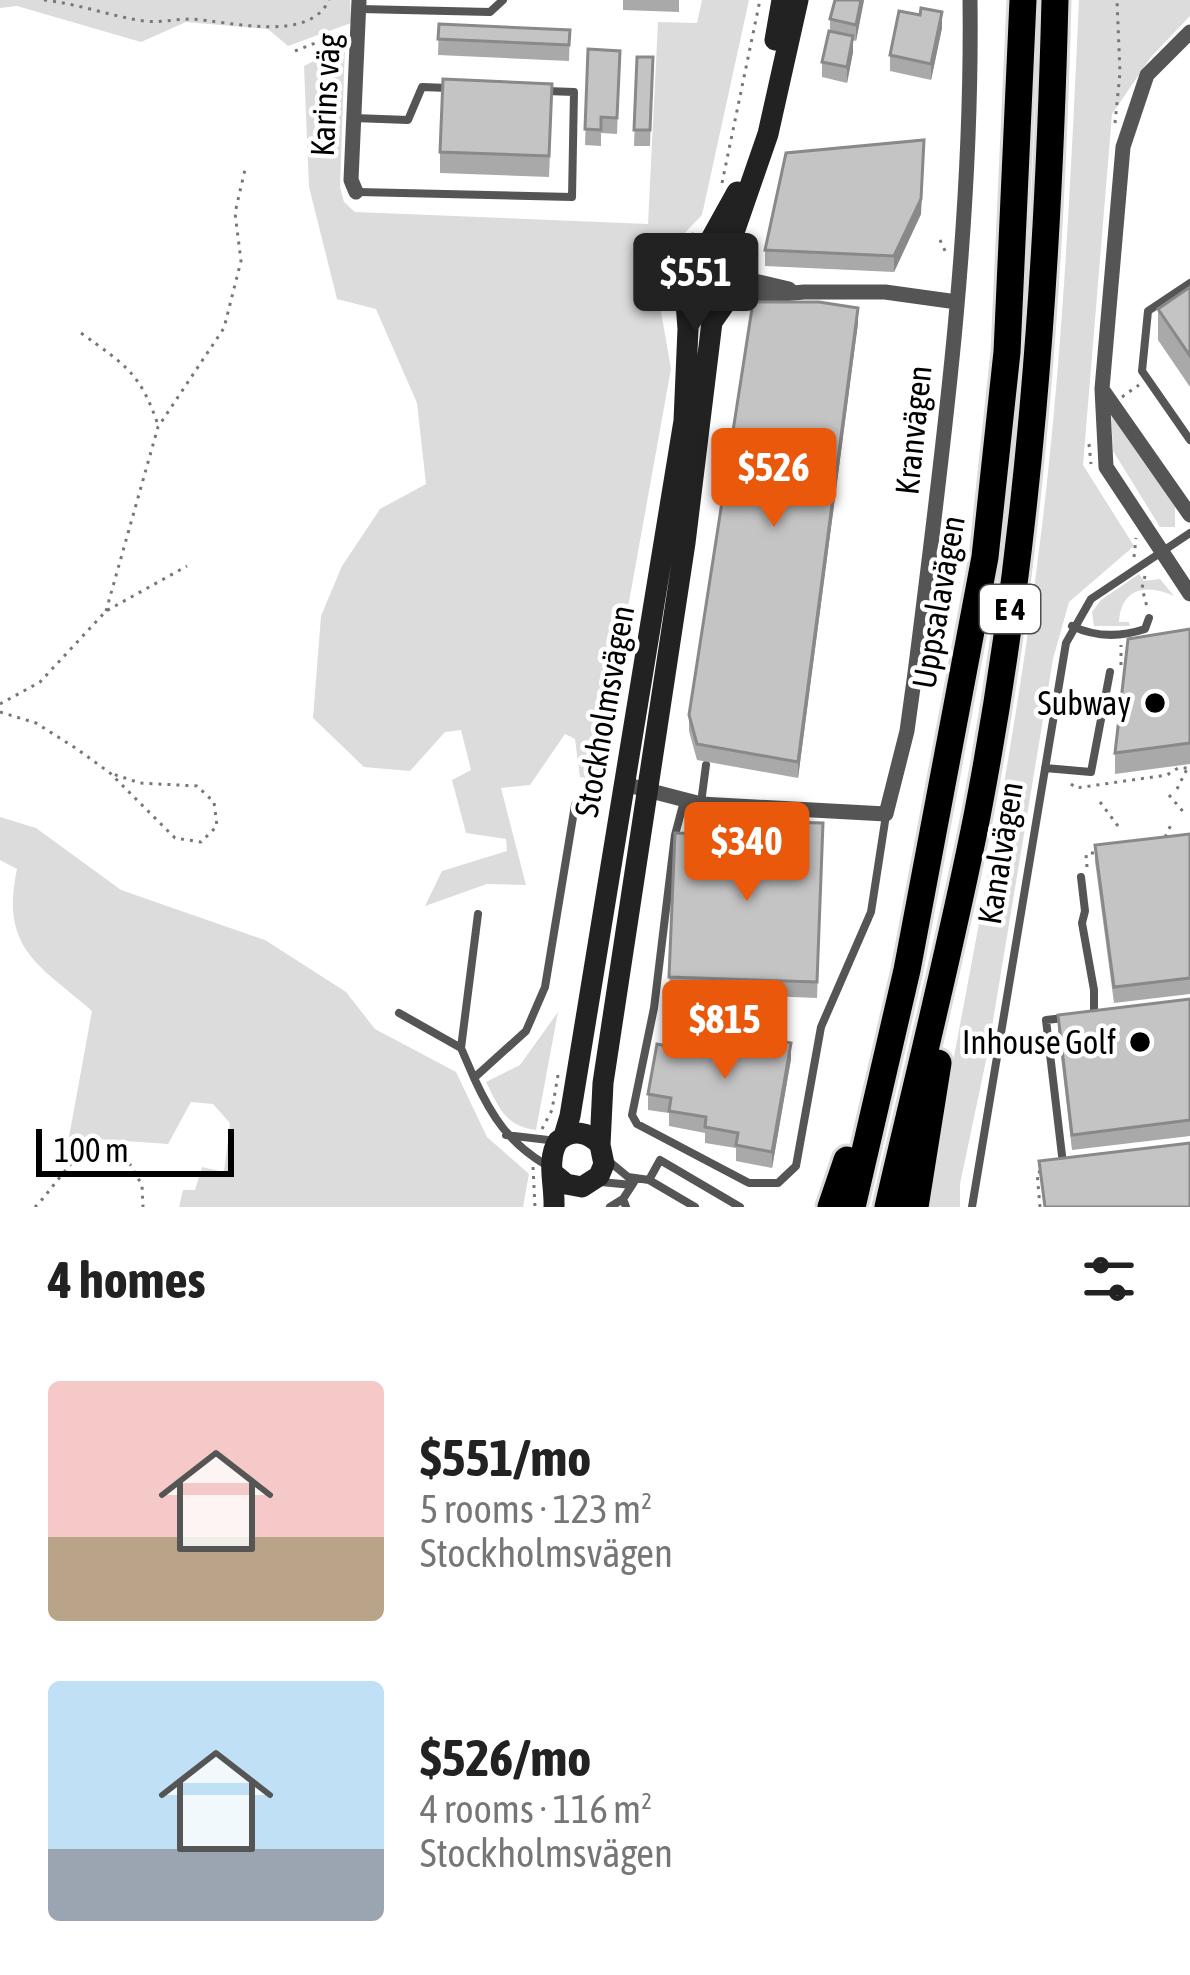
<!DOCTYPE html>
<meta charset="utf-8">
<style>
body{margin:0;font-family:"Asap Condensed",sans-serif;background:#f6f6f6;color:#222;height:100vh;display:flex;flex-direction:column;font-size:45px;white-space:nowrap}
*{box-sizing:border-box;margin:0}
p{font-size:39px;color:#767676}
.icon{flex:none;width:66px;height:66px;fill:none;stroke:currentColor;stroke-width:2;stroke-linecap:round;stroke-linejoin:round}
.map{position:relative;height:1207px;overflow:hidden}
.sheet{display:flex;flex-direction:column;background:#fff;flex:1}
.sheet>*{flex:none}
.scale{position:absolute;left:36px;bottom:30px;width:198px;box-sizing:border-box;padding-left:12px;border:6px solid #000;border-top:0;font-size:33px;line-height:42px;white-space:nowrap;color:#000;-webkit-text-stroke:9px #fff;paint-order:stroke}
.price{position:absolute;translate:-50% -102px;padding:0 27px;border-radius:12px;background:#ea580c;color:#fff;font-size:39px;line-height:78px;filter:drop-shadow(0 3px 6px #0008)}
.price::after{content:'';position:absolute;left:50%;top:72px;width:36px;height:27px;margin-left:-18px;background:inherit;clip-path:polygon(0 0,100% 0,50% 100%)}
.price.current{background:#222;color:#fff}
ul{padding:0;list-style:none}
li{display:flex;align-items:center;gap:36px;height:300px;padding:0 48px}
li span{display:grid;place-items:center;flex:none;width:336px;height:240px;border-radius:12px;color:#555}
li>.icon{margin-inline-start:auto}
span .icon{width:144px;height:144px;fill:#fffc;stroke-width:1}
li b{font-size:51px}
h2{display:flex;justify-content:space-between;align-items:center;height:144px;padding:0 48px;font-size:51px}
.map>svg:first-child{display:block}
</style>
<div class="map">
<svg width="1190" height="1207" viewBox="0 0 1190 1207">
<rect width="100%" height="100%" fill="#fff"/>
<path fill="#dcdcdc" d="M0,0h350l1,23 -63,23 -20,-17 -82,-7 -45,20 -124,-36 -17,2z
M702,0h47l-47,215 -30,31 -17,31 16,92 -74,410 -17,-2 -5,-38 -10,-5 -35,51 -29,3 25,97 -39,-1 -62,22 17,-35 65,-20 -1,-12 -40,-6 -14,-53 19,-10 -10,-40 -16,2 -35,39 -46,-4 -51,-49 8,-102 21,-50 38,-57 46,-25 -9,-81 -41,-94 -39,-10 -28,-112 -5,-121 41,-21 -5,142 4,15 11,10 293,12 10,-202 39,1z
M1079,0h111v16l-39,41 -39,57 -29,351 51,81 -65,56 -16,57 -65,392 -28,133v23h-34c41,-226 89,-453 116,-681 21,-175 29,-350 37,-526z
M1111,411l64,93v23h-15l-47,-76z
M1139,574l5,7 16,-2 14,17c-25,-12 -53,-10 -55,26h10l1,4h-36l-2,-14 9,-12z
M0,817l36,11 85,62 144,50 81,52 29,37 81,43 31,65 42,37 -6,33h-344l4,-17h12l7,-23 22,5 6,-49 -17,-19 -22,-2 -23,42 -99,-7 23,-126c-54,-47 -92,-62 -75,-142l-17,-9z
M558,1012l-22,118c-32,-5 -36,-21 -50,-48l34,-17z"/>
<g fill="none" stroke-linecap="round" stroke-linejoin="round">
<defs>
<path id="motorway" d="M831,1207l16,-47
M852,1207l55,-237 78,-413 22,-205 16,-352
M888,1207c30,-130 63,-260 89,-391 52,-269 71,-543 78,-816
M915,1207l23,-144"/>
</defs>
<use href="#motorway" stroke="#dbdbdb" stroke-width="33"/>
<path stroke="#777" stroke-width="3" stroke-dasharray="3 6" stroke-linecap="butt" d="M44,0c35,4 66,16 100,21 16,2 31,-2 47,-2 38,2 118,25 138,-19
M295,51l48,-19
M1115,123l5,-50 -3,-73
M722,183l38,-183
M940,240l6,13
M668,309c-6,-35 3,-51 26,-76
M81,333c44,32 59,39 77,92
M1122,397l17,-12
M1089,444l2,20
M1134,557l2,-19
M1145,576l-3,12 5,19
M106,611l52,-184 66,-99 17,-67 -6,-48 11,-48
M1121,665v-20
M0,704l40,-22 66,-71 81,-45
M0,712l36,11 41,26 33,24 65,65 26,4 16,-16 -3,-24 -17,-16 -57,-3 -30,-10
M1071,784l5,4 91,-13 11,-7h12
M1177,789l10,-20
M1169,795l17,20
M1100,802l18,24
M1165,837l6,-12
M1087,867l-1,-13 13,-2
M542,1129l10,-19 6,-35
M533,1167l2,40
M35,1207c15,-14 41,-57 58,-59 9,-1 21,4 31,6l18,31 1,22
M1040,1207l-3,-35h4"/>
<path stroke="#555" stroke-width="8" d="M360,9l130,3 13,-12
M354,118l54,2 14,-33 26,1
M358,192l214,5 2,-105 -27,-1
M1190,283l-42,28 -6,60 48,69
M1072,626c23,11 49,11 73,3l4,-11
M1045,768l46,4 19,-100
M684,801l-9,34 -21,173 -22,107 5,9 112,59h29l18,-17 25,-139 50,-115 15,-97
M701,803l5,-38
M1081,877l4,34 -3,12 12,67v24
M399,1013l62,35
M474,1078l-13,-30 17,-134
M506,1135l51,6
M610,1162l18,15 21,3 46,27
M1063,1164l-17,-144 18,-2
M546,1165c-37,-22 -54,-48 -72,-87l52,-47 19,-44 30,-182
M649,1180l11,-20 80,47
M601,1182l31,3
M610,1207l13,-8
M626,1207l-3,-8 11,-17
M972,1207l94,-564 25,-44 99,-66"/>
<path stroke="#555" stroke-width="15" d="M1190,32l-43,43 -24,72 -21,242 4,78 84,127
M356,192l-5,-12 8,-180
M733,273l13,6 43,10
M729,299l75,-7h81l72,10
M1104,392l86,123
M624,784l77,20 185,10 21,-83 8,-58c28,-223 58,-448 55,-673"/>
<path stroke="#222" stroke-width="21" d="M775,40l7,-40
M564,1136l6,-20 114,-695 4,-92 -4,-53 23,-30 30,-54
M555,1175l11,9 16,3 17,-11 5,-12 -4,-19 3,-62 82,-540 27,-221 21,-30 2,-9 -6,-20 3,-25 36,-104 30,-134
M554,1207c1,-22 -8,-47 4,-66 14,-12 30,-10 42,4"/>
<use href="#motorway" stroke="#000" stroke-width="27"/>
</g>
<path fill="#a9a9a9" d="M623,0h56v12l-56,-2z
M864,0l-8,41 -3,-1v12l-6,31 -25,-6v-15l8,-31v-12z
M920,15l22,13 -11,52 -41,-9v-16z
M439,24l131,6 -1,31 -131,-6z
M588,49l32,2 -3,83 -16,-1v13l-16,-1z
M637,57h16l-3,89h-16z
M552,105l-3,72 -109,-4v-21z
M921,214l-27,58 -129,-6v-16z
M1190,287v100l-32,-47v-31z
M858,323l-60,455 -101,-18 -8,-29v-16z
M1190,629v135l-75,10v-21z
M823,823l-6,175 -148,-6 6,-159 41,1 72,-3z
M1190,834v160l-76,9 -19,-142v-16z
M1190,999v137l-118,14 -14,-119v-16z
M678,1048l113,11 -19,109 -36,-7v-13l-31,-5v-10l-36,-7v-13l-21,-3v-16z"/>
<path fill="#898989" d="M861,0h3l-8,41v-16z
M942,12v16l-11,52v-16z
M853,36v16l-6,31v-16z
M924,156l-3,58 -27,58v-16z
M858,308v15l-60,455v-16z
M791,1043v16l-19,109v-16z"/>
<path fill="#c4c4c4" stroke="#898989" stroke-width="3" d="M835,0h26l-5,25 -26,-6z
M921,8l21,4 -11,52 -41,-9 9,-44 21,4z
M439,24l131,6 -1,15 -131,-6z
M829,31l24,5 -6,31 -25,-5z
M588,49l32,2 -3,67 -16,-1v13l-16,-1z
M637,57h16l-3,73h-16z
M443,79l109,5 -3,72 -109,-4z
M924,140l-3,59 -27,57 -129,-6 21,-97z
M1190,287v69l-32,-47z
M753,302h66l39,6 -60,454 -101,-18 -8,-29z
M1190,629v114l-75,10 13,-114z
M788,822l35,1 -6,159 -148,-5 6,-144 41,1 1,-6 71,3z
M1190,834v144l-76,9 -19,-142z
M1190,999v121l-118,15 -14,-120z
M683,1024l108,19 -19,109 -36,-7 2,-12 -33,-6 1,-10 -37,-6 2,-13 -23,-4 9,-50 21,4z
M1190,1143v64h-145l-6,-46z"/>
<g fill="#000" stroke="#fff" stroke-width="4.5">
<circle cx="1155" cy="703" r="12"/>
<circle cx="1140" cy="1042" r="12"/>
</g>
<g text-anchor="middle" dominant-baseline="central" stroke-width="9" stroke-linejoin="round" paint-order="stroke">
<rect fill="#fff" stroke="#4c4c4c" stroke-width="3" x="980" y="585" width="60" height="48" rx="9"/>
<g font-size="30" font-weight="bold" fill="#000">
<text x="1010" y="609">E 4</text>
</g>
<g font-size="33" fill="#000" stroke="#fff">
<text transform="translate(325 95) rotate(-87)">Karins väg</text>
<text transform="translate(913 430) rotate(-84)">Kranvägen</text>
<text transform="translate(938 602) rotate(-80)">Uppsalavägen</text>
<text transform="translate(604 711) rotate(-80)">Stockholmsvägen</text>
<text transform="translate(1000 853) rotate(-81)">Kanalvägen</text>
</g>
<g font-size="33" fill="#000" stroke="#fff" text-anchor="end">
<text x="1131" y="703">Subway</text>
<text x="1116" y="1042">Inhouse Golf</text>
</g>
</g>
</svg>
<div class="scale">100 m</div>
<b class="price current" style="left:696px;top:335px">$551</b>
<b class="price" style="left:774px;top:530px">$526</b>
<b class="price" style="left:747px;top:904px">$340</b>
<b class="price" style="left:725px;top:1082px">$815</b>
</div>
<section class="sheet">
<h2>4 homes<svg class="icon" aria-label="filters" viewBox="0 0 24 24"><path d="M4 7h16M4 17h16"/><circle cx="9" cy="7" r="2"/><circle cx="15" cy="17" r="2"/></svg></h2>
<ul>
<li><span style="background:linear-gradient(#f6c9c9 65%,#b9a48a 0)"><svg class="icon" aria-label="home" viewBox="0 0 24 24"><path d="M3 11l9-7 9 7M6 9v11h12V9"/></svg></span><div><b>$551/mo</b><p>5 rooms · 123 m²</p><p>Stockholmsvägen</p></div></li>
<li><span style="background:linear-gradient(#bfe0f5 70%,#9aa5b1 0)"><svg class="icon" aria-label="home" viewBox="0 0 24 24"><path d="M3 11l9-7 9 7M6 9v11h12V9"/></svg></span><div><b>$526/mo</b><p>4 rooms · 116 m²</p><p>Stockholmsvägen</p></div></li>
</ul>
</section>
